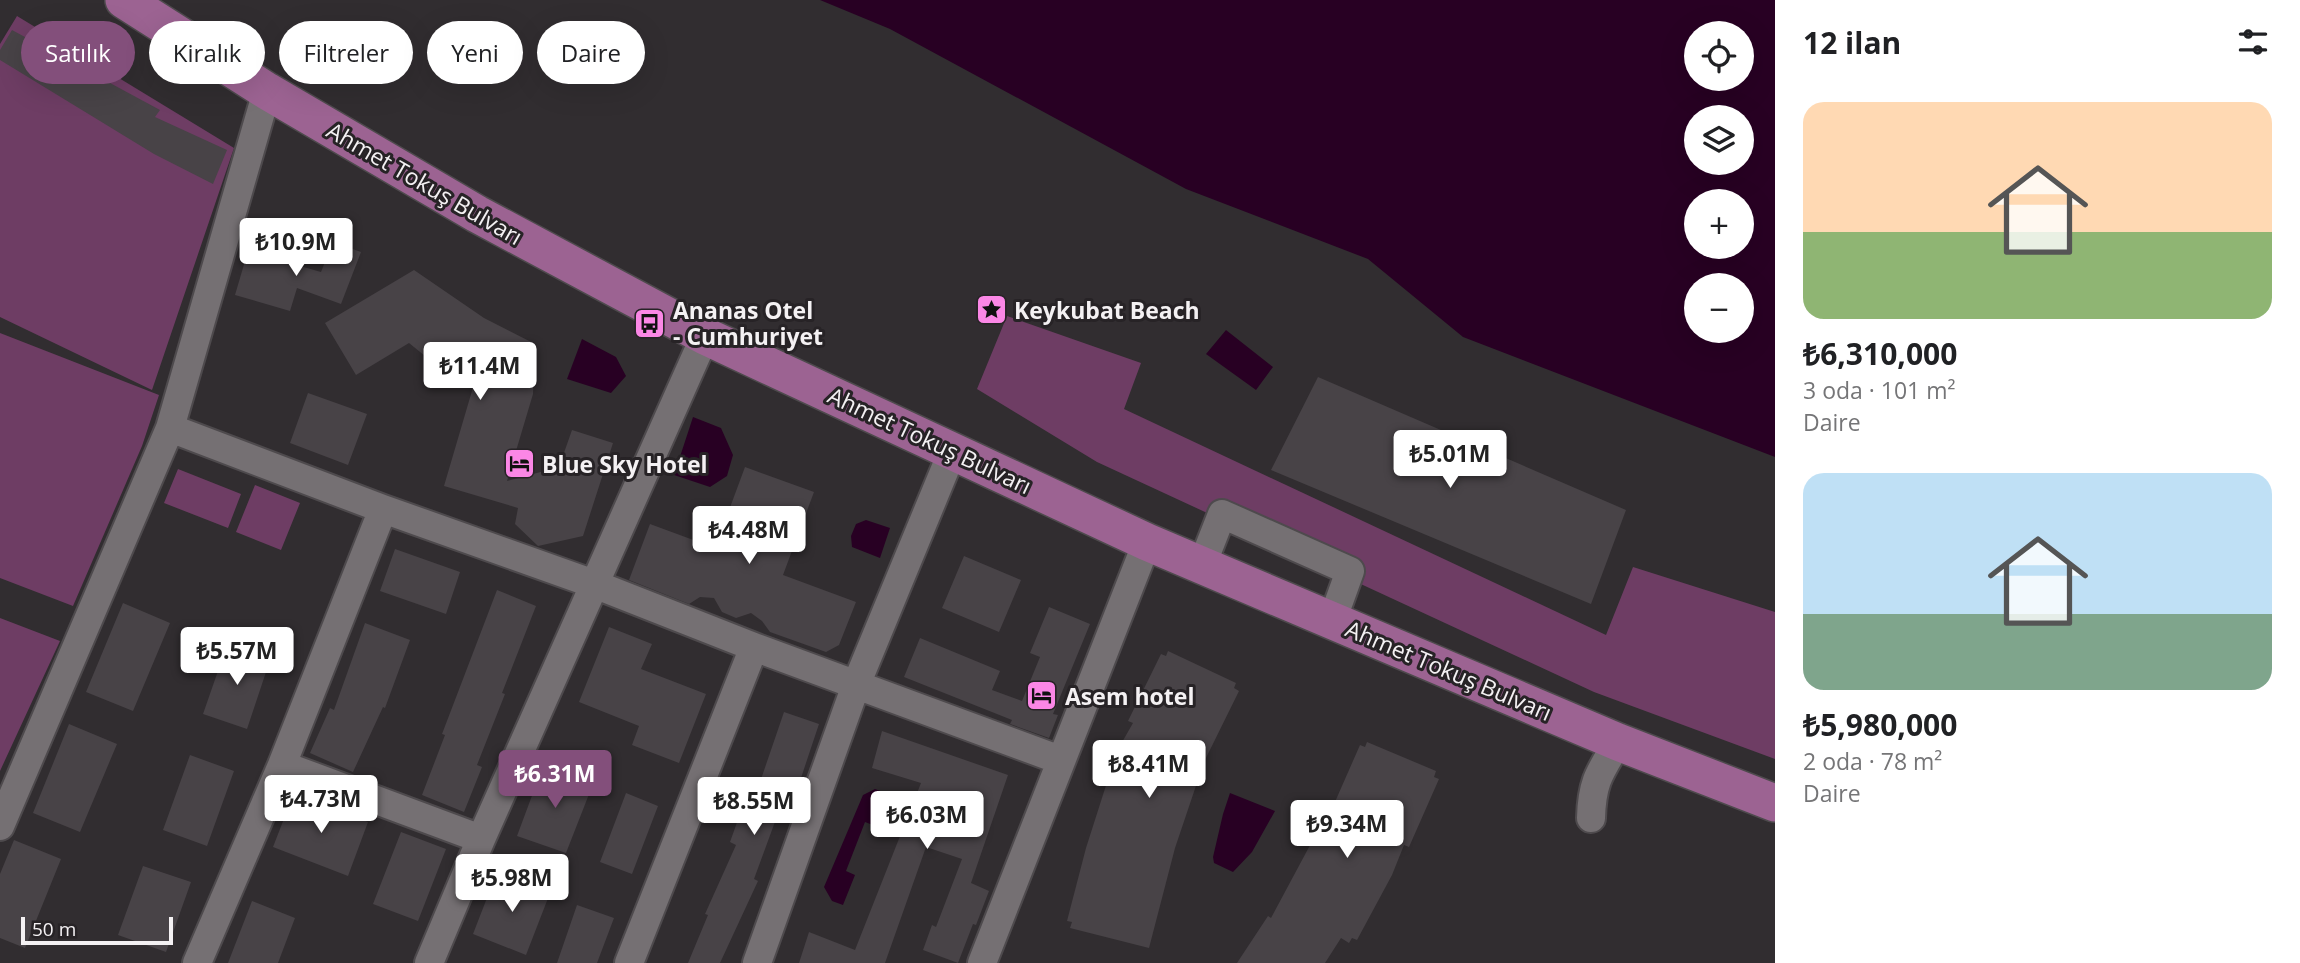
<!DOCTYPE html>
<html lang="tr">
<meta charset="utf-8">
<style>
body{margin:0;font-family:"Open Sans",sans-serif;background:#f6f6f6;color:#202124;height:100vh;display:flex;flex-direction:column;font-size:26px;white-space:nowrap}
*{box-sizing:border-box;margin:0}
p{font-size:23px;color:#757577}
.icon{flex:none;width:38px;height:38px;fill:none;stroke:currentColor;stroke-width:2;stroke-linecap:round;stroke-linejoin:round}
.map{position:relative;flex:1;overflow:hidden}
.side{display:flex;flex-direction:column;background:#fff;width:525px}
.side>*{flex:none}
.hud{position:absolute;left:21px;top:21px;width:665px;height:63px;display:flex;gap:14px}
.tools{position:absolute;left:1684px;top:21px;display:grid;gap:14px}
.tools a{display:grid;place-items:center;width:70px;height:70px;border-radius:50%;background:#fff;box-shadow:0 7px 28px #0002;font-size:35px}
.scale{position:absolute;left:21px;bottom:18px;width:152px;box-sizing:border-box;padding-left:7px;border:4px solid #f4f1f3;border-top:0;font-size:19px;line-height:24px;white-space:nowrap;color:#f4f1f3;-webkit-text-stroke:5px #272326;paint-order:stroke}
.price{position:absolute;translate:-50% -60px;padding:0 16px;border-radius:7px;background:#fff;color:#222;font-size:23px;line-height:46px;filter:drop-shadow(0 2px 4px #0008)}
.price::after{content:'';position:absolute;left:50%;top:42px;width:21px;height:16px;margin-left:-10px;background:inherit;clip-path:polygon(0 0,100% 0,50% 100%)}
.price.active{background:#834f7b;color:#fff}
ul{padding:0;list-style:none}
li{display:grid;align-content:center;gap:14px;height:371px;padding:0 28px}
li span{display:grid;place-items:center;height:217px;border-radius:21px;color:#555}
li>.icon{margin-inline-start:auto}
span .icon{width:126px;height:126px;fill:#fffc;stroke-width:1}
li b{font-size:30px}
h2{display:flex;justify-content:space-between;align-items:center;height:84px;padding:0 28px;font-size:30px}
.tag{padding:0 24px;border-radius:32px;background:#fff;box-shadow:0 7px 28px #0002;font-size:24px;line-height:63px}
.tag.active{background:#834f7b;color:#fff}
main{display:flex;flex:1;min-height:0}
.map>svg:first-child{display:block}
</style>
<main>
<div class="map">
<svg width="1775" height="963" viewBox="0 0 1775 963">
<rect width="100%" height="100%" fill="#312d30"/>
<path fill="#6e3d64" d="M17,16l217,132 -82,242 -152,-73v-273z
M1007,316l134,47 -17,46 482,226 27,-68 142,45v147l-181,-67 -497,-230 -120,-73z
M0,333l159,62 -17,51 -69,160 -73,-28z
M178,469l63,25 -13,34 -64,-25z
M255,485l45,18 -19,47 -45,-18z
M0,618l60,23 -60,130z"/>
<path fill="#280023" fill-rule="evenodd" d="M820,0h955v457l-312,-120 -95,-78 -182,-70 -296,-160zM1696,33h45v46h-45zM1696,117h45v46h-45zM1741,201v46h-45v-46zM1741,285v46h-45v-46z
M1226,330l47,37 -17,23 -50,-36z
M582,339l34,18 10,19 -15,17 -44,-14z
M693,417l28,11 12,27 -6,21 -17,11 -36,-12z
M866,520l24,8 -10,30 -28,-11 -1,-11 5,-12z
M875,789l16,6 -13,32 -13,-5 -19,49 9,4 -12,30 -11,-4 -8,-14 39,-92z
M1230,793l45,18 -23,41 -19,20 -19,-9 -1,-6 10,-43z"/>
<path fill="#484347" d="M12,30l148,80 -5,7 72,33 -14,34 -59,-30 -154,-94v-10z
M333,242l28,10 -20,52 -44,-16 -7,23 -55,-16 13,-44 73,21z
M414,270l70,48 51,26 -2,50 -26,87 52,-14 13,-37 41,13 -30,93 -45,10 -23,-22 3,-16 -74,-22 30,-102 -33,-15 -32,-26 -53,32 -31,-52z
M1318,377l308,133 -35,94 -320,-134z
M308,393l59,21 -19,51 -58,-22z
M745,467l69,25 -31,83 73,27 -17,43 -13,7 -56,-20 -8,-11 -11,-8 -15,5 -14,-6 -8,-14 -14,-1 -11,7 -60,-24 21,-56 65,24z
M395,549l65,23 -14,42 -66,-23z
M964,556l57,24 -22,52 -57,-24z
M497,590l39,16 -34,87 3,1 -28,71 5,2 -18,45 -42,-17 23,-60 -3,-1z
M123,603l47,20 -37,88 -47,-19z
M1049,607l41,17 -37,90 5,1 -9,23 -39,-14 2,-4 -108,-43 16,-39 80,33 -8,19 30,11 18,-44 -10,-4z
M365,623l45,17 -25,68 -2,-1 -30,65 -43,-19 20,-45 4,2z
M609,627l43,17 -11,25 65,25 -27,69 -47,-18 7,-19 -60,-24z
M227,645l43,15 -23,69 -44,-15z
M1168,651l68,32 -2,5 5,3 -35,71 -29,86 -26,100 -79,-20 2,-6 -5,-1 19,-73 31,-97 16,-28 -5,-2 33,-67 5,2z
M784,712l35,12 -19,57 -9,-3 -37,101 4,2 -38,82h-32l20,-48 -3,-1 31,-69 -6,-3 20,-56 8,2z
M69,724l48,20 -37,88 -47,-19z
M882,731l126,44 -37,108 18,8 -13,34 -3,-1 -15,39 -35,-13 9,-25 4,2 26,-68 -36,-12 -41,116h-86l10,-31 46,18 66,-167 -49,-15z
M1367,742l69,29 -2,6 5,2 -30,68 -5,-2 -12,30 -35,65 -5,-2 -3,5 -8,-5 -16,25h-88l31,-47 3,2 45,-84 4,2 40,-91 5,2z
M190,755l44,16 -27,75 -44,-16z
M543,766l50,18 -27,69 -49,-17z
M294,793l74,29 -20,54 -75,-29z
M626,793l32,13 -26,68 -32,-12z
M401,832l45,17 -28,72 -45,-17z
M14,840l47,19 -36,89 -25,-10v-64z
M143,866l48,16 -25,70 -48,-17z
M497,872l53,21 -24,62 -53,-21z
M252,901l43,17 -17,45h-50z
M577,905l37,13 -17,45h-40z"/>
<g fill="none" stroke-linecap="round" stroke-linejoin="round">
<defs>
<path id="minor" d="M170,428l213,81 211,75 160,63 306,113
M1202,565l20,-51 128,57 -18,50
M282,765l199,74
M1591,818c1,-37 9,-46 27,-76
M0,826l170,-398 97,-337
M197,963l85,-198 101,-256
M429,963l52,-124 224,-503
M629,963l125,-316
M757,963l99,-278 97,-235
M982,963l165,-421"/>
<path id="major" d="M124,0l143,91 210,123 228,122 442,206 471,200 157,61"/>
</defs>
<use href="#minor" stroke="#4e4a4d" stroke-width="32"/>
<use href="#major" stroke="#4e4a4d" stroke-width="40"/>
<use href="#minor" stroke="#757073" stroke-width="28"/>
<use href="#major" stroke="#9c6392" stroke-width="37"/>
</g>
<defs>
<symbol id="sight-square" viewBox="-11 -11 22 22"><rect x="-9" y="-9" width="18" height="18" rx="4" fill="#fb87e6" stroke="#272326"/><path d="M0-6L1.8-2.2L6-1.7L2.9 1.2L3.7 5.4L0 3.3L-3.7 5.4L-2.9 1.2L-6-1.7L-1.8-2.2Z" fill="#111"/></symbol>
<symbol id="bus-square" viewBox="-11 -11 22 22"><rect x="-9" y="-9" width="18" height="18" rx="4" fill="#fb87e6" stroke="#272326"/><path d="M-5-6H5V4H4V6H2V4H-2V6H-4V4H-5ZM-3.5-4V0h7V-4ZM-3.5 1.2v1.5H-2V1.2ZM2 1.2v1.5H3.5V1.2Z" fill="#111"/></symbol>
<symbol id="hotel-square" viewBox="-11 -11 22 22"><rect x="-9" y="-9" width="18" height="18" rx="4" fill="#fb87e6" stroke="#272326"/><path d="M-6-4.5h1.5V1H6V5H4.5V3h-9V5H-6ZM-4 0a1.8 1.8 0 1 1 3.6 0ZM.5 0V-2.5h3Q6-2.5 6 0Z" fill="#111"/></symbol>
</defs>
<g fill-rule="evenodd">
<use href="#sight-square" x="974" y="292" width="35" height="35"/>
<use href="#bus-square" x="632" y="306" width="35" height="35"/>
<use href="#hotel-square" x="502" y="446" width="35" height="35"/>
<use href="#hotel-square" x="1024" y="678" width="35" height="35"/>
</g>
<g text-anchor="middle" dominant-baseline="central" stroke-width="6" stroke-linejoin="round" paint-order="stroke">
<g font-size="23" fill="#f4f1f3" stroke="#272326">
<text transform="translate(425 183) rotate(30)">Ahmet Tokuş Bulvarı</text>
<text transform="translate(930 440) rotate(25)">Ahmet Tokuş Bulvarı</text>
<text transform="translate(1449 670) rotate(23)">Ahmet Tokuş Bulvarı</text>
</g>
<g font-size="23" font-weight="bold" fill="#f4f1f3" stroke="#272326" text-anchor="start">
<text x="673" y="310">Ananas Otel<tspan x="673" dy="26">- Cumhuriyet</tspan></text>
<text x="1014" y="310">Keykubat Beach</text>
<text x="542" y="464">Blue Sky Hotel</text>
<text x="1065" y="696">Asem hotel</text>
</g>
</g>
</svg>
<div class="tools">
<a><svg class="icon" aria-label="locate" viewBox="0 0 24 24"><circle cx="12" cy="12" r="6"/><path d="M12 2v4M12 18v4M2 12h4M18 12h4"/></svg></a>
<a><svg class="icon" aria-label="layers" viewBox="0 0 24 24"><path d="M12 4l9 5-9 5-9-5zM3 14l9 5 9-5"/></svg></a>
<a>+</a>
<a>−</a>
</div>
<div class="scale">50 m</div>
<b class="price" style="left:296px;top:278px">₺10.9M</b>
<b class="price" style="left:480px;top:402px">₺11.4M</b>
<b class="price" style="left:1450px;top:490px">₺5.01M</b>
<b class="price" style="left:749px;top:566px">₺4.48M</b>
<b class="price" style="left:237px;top:687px">₺5.57M</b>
<b class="price" style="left:1149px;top:800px">₺8.41M</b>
<b class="price active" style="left:555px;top:810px">₺6.31M</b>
<b class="price" style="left:321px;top:835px">₺4.73M</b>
<b class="price" style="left:754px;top:837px">₺8.55M</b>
<b class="price" style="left:927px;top:851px">₺6.03M</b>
<b class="price" style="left:1347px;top:860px">₺9.34M</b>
<b class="price" style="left:512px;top:914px">₺5.98M</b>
<div class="hud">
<a class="tag active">Satılık</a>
<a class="tag">Kiralık</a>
<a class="tag">Filtreler</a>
<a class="tag">Yeni</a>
<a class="tag">Daire</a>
</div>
</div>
<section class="side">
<h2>12 ilan<svg class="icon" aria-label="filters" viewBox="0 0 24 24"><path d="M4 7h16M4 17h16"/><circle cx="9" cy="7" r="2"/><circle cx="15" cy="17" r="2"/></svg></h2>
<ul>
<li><span style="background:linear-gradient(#ffd9b3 60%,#8fb573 0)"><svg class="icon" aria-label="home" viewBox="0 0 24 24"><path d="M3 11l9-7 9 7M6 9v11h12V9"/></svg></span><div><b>₺6,310,000</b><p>3 oda · 101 m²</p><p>Daire</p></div></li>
<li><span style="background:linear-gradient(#bfe0f5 65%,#7fa58c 0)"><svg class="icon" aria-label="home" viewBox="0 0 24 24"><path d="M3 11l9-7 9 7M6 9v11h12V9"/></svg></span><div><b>₺5,980,000</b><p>2 oda · 78 m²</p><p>Daire</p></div></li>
</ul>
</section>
</main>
